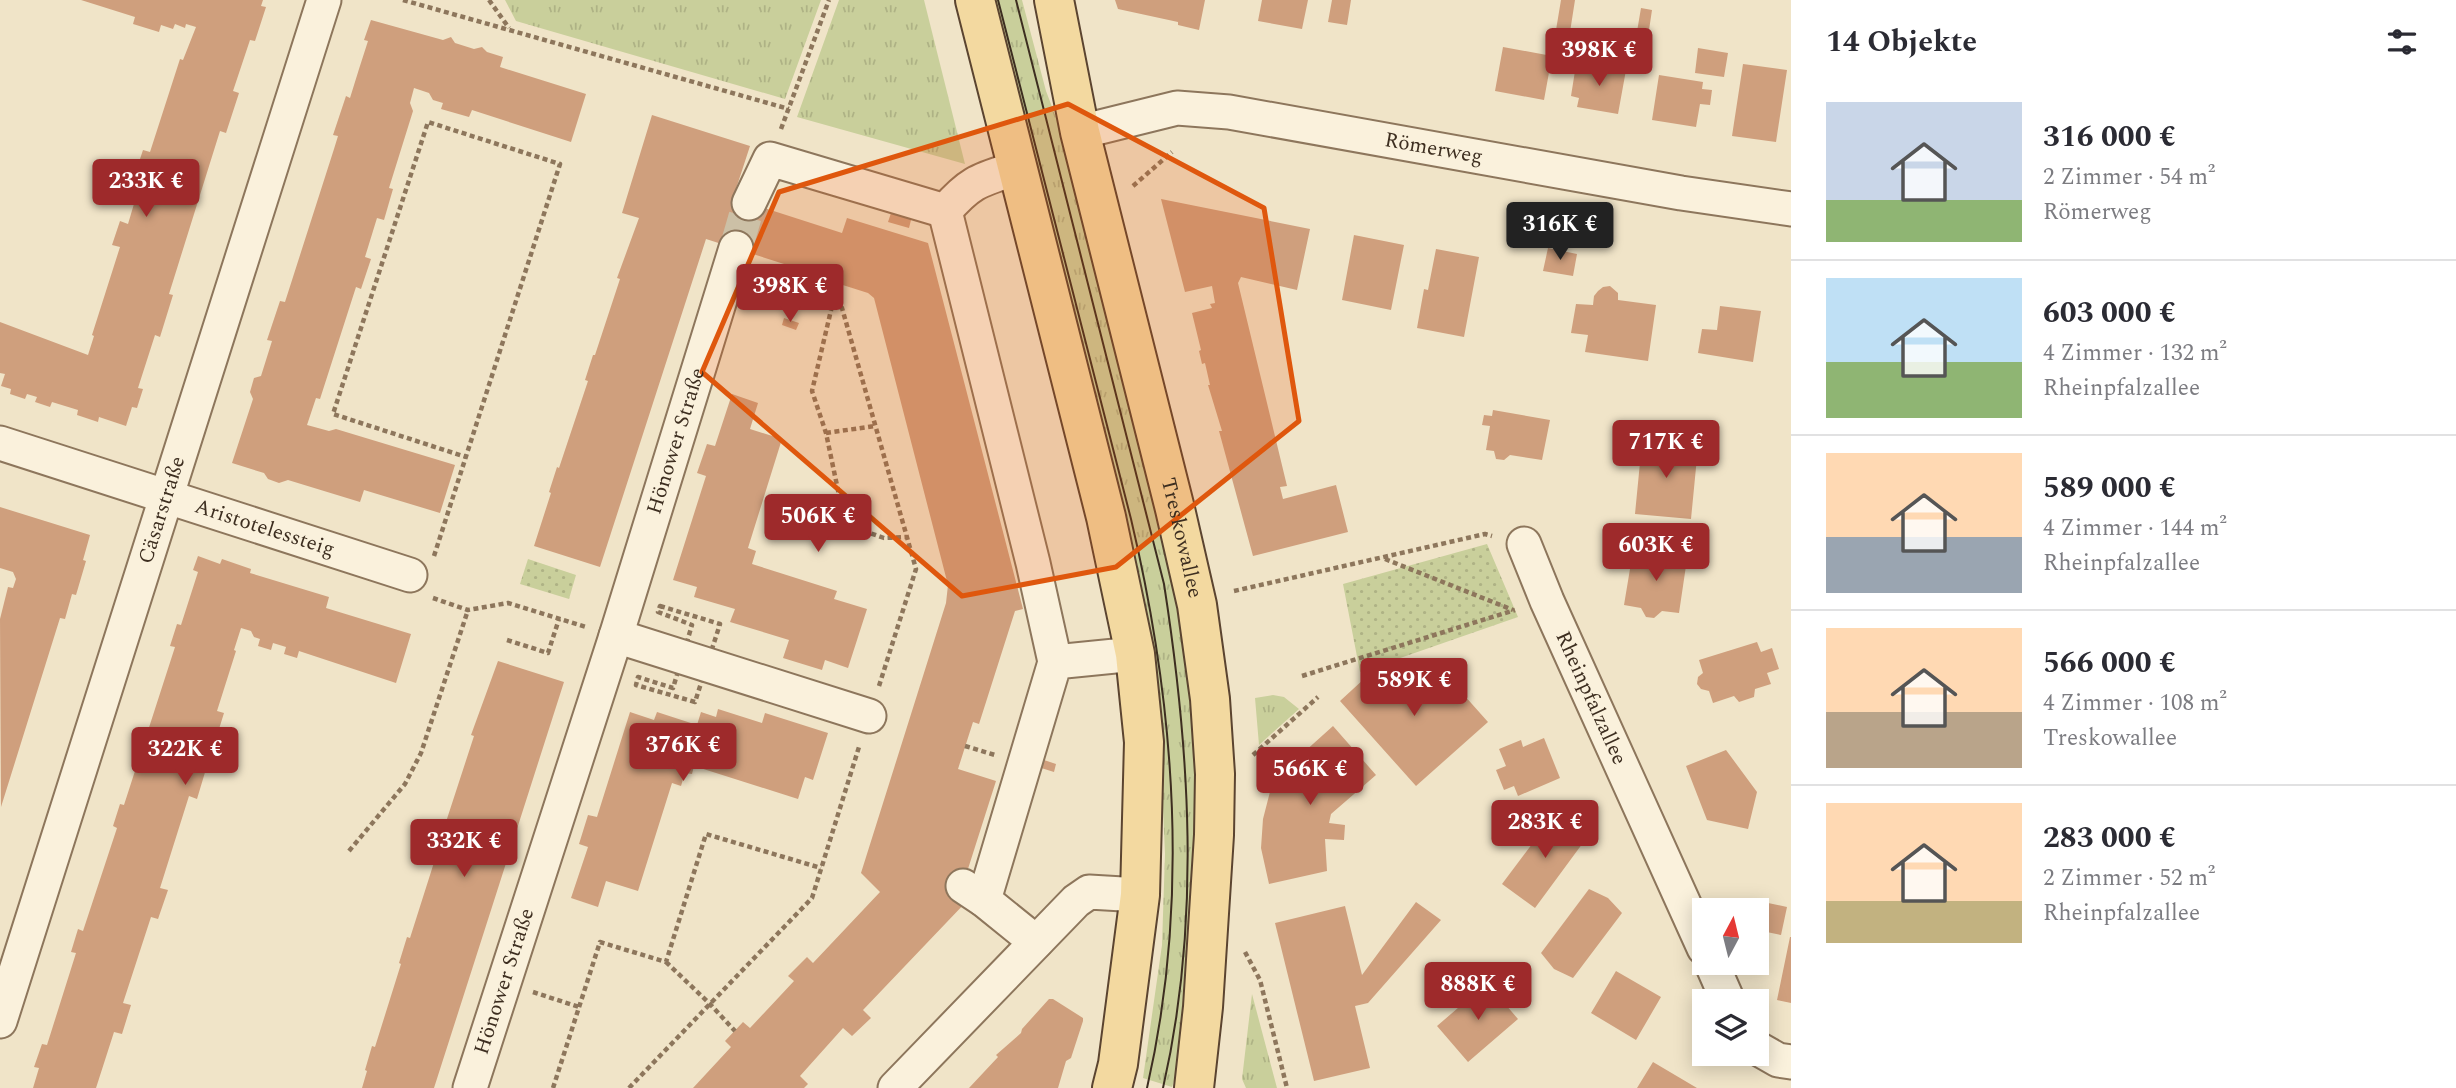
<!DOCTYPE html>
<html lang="de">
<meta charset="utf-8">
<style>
body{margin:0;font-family:Spectral,serif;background:#f7f7f7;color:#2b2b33;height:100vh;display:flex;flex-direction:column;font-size:26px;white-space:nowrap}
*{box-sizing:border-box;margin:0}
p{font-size:23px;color:#7c7c81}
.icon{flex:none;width:38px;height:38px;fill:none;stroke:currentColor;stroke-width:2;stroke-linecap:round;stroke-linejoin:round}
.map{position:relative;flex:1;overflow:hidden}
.sheet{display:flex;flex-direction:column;background:#fff;width:665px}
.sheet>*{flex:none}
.needle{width:46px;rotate:7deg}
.fabs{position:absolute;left:1692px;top:898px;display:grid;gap:14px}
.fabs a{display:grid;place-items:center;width:77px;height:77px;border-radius:0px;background:#fff;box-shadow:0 4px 18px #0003;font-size:35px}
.price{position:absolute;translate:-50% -60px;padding:0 16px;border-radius:7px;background:#9e2a2b;color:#fff;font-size:23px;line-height:46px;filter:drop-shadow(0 2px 4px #0008)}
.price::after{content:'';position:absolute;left:50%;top:42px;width:21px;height:16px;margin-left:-10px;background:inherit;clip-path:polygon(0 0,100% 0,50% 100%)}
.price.on{background:#222;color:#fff}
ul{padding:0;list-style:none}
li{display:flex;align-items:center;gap:21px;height:175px;padding:0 35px}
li+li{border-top:2px solid #e1e1e2}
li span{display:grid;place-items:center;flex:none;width:196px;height:140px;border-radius:0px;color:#555}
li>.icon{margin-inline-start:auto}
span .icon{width:84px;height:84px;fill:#fffc;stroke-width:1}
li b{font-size:30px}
h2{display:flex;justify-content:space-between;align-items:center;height:84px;padding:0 35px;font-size:30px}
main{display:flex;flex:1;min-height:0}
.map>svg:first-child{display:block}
</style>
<main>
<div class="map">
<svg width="1791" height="1088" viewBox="0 0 1791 1088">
<defs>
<pattern id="grass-tufts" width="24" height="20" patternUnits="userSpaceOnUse" patternTransform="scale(1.75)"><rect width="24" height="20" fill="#c9cf9b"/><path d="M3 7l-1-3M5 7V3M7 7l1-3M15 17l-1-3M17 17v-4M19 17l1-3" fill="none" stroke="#aeb285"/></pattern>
<pattern id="park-dots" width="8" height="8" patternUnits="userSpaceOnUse" patternTransform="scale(1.75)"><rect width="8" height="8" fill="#c9cf9b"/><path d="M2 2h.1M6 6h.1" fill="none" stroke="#aeb285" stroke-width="1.8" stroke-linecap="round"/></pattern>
</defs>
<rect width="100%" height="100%" fill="#f0e4c8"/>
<path fill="url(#grass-tufts)" d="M505,0h316l-36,99 -269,-78z
M839,0h85l41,164 -168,-47z
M991,0h31l24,91 11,29 82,315 41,176 16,122 2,121 -20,215 -6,18 -29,-9 19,-133 3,-91 -5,-114z
M1273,695l11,2 15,12 -40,36 -4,-47z
M1252,994l25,94h-31l-4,-9z"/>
<path fill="url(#park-dots)" d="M1487,544l31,73 -158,55 -17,-88z
M528,559l48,16 -7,24 -49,-15z"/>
<path fill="#cf9f7d" d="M81,0h182l-2,6 5,1 -11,34 -5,-1 -17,51 6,2 -13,40 -6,-2 -51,163 4,1 -13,42 -5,-2 -17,53 5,1 -6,19 -5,-1 -6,19 -27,-9 -1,5 -21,-7 1,-5 -26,-8 -2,5 -15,-5 2,-5 -10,-3 -2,5 -15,-5 1,-5 -10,-3 4,-12 -5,-1v-51l88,33 6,-19 -2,-1 28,-88 -8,-2 8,-24 8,3 14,-47 -7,-3 8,-24 7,2 30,-93 3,1 13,-33 -10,-3 -1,4 -10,-4 -2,5 -12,-4 -2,7 -26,-8 2,-7z
M1115,0h90l-6,30 -21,-5v-3l-60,-13z
M1262,0h46l-6,29 -44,-8z
M1332,0h19l-4,25 -19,-3z
M1561,0h14l-5,32 -14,-2z
M1641,8l11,2 -7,47 -12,-2z
M371,20l72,20 8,-3 4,6 19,6 8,-2 5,5 16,5 -3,10 86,27 -15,48 -99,-32 -3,7 -28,-8 2,-6 -10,-3 -4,-7 -15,-5 -4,15 3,8 -24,77 4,1 -9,31 -7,-2 -12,39 6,2 -10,30 -5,-2 -36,112 -4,-1 -9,27 22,6 7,-2 119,36 -15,48 -76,-23 -4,12 -72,-22 -9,3 -11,-4 -4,-6 -32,-10 21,-64 -3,-7 4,-14 7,-2 11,-35 -5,-1 13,-39 5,1 49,-153 4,-13 -5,-1 13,-39 4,2 9,-29 9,-28 -4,-1z
M1503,47l49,9 -8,44 -49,-9z
M1698,48l30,5 -4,24 -29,-4z
M1586,62l40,8 -8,44 -41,-7 2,-9 -8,-2 4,-25 9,2z
M1743,64l44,6 -11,72 -44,-6z
M1659,75l44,7 -1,7 10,1 -2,15 -10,-1 -4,23 -44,-7z
M652,115l98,31 -17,52 109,35 5,-15 81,25 95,366 -8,2 -36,113 -6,-2 -15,47 38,12 -36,113 7,7 -104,109 8,8 -19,18 -9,-8 -43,48 8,8 -4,4h-111l38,-41 -6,-6 18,-19 7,6 44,-47 -6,-5 19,-19 6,6 67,-71 -19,-19 85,-270 2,-18 -74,-287 -6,-5 -41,-13 1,-2 -122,-39 -106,328 -66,-21 17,-53 -2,-1 8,-25 2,1 29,-87 -3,-1 8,-25h2l25,-76 -3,-1 22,-60 -17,-5z
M1161,199l149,30 -13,61 -56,-13 -3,6 49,203 -7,1 3,12 53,-14 12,47 -95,24 -34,-125h3l-14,-46h2l-5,-22 -3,1 -3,-13 2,-1 -9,-37 20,-5 -2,-4 5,-1 -3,-17 -27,6z
M892,210l20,6 -3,12 -21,-6z
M1354,235l50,10 -13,65 -49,-10z
M1548,248l29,6 -4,22 -30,-5z
M1436,249l43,8 -15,80 -47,-9 7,-39 4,1z
M1610,286l8,7v7l38,5 -8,56 -63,-9 3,-17 -17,-2 5,-29 17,1 1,-9 4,-5 5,-4z
M1720,306l41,5 -8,51 -55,-9 4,-24 15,1z
M784,318l15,5 -3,7 -14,-5z
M732,394l26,9 -8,26 32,10 -34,109 8,3 -4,13 85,27 -3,8 33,10 -19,59 -23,-8 -3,10 -39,-12 6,-18 -59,-18 5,-13 -41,-12 3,-10 -24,-7 33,-104 -9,-3 10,-29 8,2z
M1493,410l57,10 -8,40 -32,-5 -6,5 -8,-1 -2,-8 -8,-1 4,-24 -8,-1 2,-10 8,1z
M1642,442l56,5 -7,72 -56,-5z
M0,507l90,28 -7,25 3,1 -10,34 -4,-1 -7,25 -5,-1 -59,189 -1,-188 8,-32 5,1 3,-9 -3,-7 -13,-4z
M1657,548l8,2 4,6 18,3 -8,54 -17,-2 -8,7 -8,-1 -5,-9 -17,-3 9,-54 18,2z
M198,556l22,8 2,-5 29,10 -1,4 79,24 -3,11 85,26 -15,49 -97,-32 -2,7 -13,-4 2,-7 -13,-4 -2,7 -13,-4 2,-7 -6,-2 -3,-6 -10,-3 -7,22 2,1 -19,60 7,2 -9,29 -8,-2 -9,27 8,2 -9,30 -8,-3 -29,92 8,2 -10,29 -7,-2 -28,86 8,2 -9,29 -8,-2 -18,56h-63l6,-20 -5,-1 8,-23 5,1 29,-92 -5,-1 7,-23 5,2 34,-103 -4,-2 7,-22 4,1 51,-158 -5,-1 7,-22 4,1 17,-53 -5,-2z
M1757,642l4,10 11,-4 7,21 -12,4 4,11 -16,5 -1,8 -15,5 -5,-6 -21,7 -4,-12 -8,-2 -4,-5 1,-7 5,-4 -4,-13z
M1416,660l22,25 9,-9 41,46 -72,64 -76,-85 37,-34 14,15z
M498,661l66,21 -130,406h-72l5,-17 -2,-1 7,-24 3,1 26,-83 -2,-1 8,-26 3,1 27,-85 -3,-1 8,-24h2l30,-92 -3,-1z
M718,709l44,14 3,-10 63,20 -15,47 -8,-3 -7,22 -104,-33 -2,8 -7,-1 -4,13 -9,-3 -34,108 -32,-10 -8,26 -27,-9 17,-51 -9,-3 9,-29 9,2 33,-105 24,8 3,-8 40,13 4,-13 15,5z
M1333,726l43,49 -45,39 -2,9 16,2 -1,15 -19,-1 2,32 -58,13 -8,-36 2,-29 10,-39z
M1544,738l16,40 -42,18 -4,-10 -10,4 -8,-20 10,-4 -7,-17 22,-9 2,7z
M1726,750l31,42 -9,37 -41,-9 -21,-54z
M1041,759l15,5 -2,8 -16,-5z
M1556,812l32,24 -53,72 -33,-24z
M1589,889l19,9 14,15 -49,65 -19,-9 -13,-16z
M1754,900l33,7 -6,28 -24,-5v-20h-5z
M1416,902l25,18 -73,83 -13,3 15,62 -56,13 -39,-158 70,-17 17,69z
M1790,937h1v66l-14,-3z
M1616,971l45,26 -25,43 -45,-27z
M1487,983l31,36 -50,43 -31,-36z
M1049,999h4l30,19v3l-12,37 -5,3 -8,27h-89l29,-31 -2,-2 25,-22 1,-4z
M1653,1062l44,26h-60z"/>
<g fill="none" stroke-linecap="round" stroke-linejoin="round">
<path stroke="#ccc0a6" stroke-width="33" stroke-dasharray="33 17" stroke-linecap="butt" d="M736,248l13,-45"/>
<defs>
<g id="minor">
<path id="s1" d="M1080,132l97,-24 52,4 452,81 110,16"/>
<path d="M749,203l21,-44 175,52c26,-30 35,-31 72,-43"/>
<path d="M945,211l88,352 22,99"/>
<path id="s2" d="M0,443l410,132"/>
<path id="s3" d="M1524,544l23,57 157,347"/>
<path d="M616,636l253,80"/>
<path d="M963,886l21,14 52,42"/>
<path d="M984,900l71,-238 80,-8"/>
<path d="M1711,962l17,39"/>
<path id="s4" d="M0,1021l324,-1021"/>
<path d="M1757,1048l21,12 13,2"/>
<path id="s5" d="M470,1088l146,-452 120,-388"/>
<path d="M895,1088l181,-187 13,-9 51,3"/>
</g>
<g id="major">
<path d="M975,0l131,517 29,137 9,88 -4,153 -22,169 -6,24"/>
<path id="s6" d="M1054,0l26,132 95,377 22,96 13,94 5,75 -1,61 -11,172 -9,81"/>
</g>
</defs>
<use href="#minor" stroke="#8d765c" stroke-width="37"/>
<use href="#major" stroke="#5b4430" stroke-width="42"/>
<path stroke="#8d765c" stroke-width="4.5" stroke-dasharray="5 3.5" stroke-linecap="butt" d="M403,0l386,109
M489,0l20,28
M781,129l48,-129
M1133,186l39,-34
M759,282l83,26 74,261 -37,117
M832,306l-20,85 14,42 13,62 25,36 20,7 23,-1
M826,433l49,-7
M434,556l126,-392 -132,-42 -95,292 133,43
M1385,559l128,51
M1234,591l251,-57 7,2
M433,598l35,12 40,-7 78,24
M660,606l60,18 -25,78 -59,-17 2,-8 35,11 19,-63 -34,-13z
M507,640l41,13 11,-34
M1302,676l213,-66
M965,746l30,9
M1253,755l65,-58
M349,851l56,-67 16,-31 47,-143
M1245,952l15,28 27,108
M666,962l44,42 25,27
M533,992l46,15
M553,1088l47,-146 66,20 40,-128 115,34
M629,1088l183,-190 47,-151"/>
<use href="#minor" stroke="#faf1dc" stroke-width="33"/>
<use href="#major" stroke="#f3d9a0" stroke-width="38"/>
<path stroke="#3d2e20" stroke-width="2" d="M998,0l133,519c44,186 59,382 16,569
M1016,0l148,584c26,167 37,338 -1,504"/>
</g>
<path fill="#df570d" fill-opacity="0.2" stroke="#df570d" stroke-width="5" stroke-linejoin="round" d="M1068,104l196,104 35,213 -183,146 -154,29 -260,-224 77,-180z"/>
<g text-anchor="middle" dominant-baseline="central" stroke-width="7" stroke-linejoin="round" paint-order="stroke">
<g font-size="21" fill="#3d2e20" stroke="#f7eed8">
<text stroke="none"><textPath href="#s1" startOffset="360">Römerweg</textPath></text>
<text stroke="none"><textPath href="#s5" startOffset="679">Hönower Straße</textPath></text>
<text stroke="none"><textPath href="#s4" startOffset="536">Cäsarstraße</textPath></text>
<text stroke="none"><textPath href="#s2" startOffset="278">Aristotelessteig</textPath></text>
<text stroke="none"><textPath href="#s6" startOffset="553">Treskowallee</textPath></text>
<text stroke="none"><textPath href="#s3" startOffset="168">Rheinpfalzallee</textPath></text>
<text stroke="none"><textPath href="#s5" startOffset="112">Hönower Straße</textPath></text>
</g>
</g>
</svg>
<div class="fabs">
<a><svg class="needle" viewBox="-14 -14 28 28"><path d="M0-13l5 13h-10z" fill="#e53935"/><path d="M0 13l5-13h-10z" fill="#7c7c81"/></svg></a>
<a><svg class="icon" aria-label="layers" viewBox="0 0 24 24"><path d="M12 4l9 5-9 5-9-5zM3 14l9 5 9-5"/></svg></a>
</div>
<b class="price" style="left:1599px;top:88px">398K €</b>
<b class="price" style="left:146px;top:219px">233K €</b>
<b class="price on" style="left:1560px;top:262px">316K €</b>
<b class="price" style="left:790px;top:324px">398K €</b>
<b class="price" style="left:1666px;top:480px">717K €</b>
<b class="price" style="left:818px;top:554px">506K €</b>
<b class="price" style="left:1656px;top:583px">603K €</b>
<b class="price" style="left:1414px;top:718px">589K €</b>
<b class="price" style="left:683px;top:783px">376K €</b>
<b class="price" style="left:185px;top:787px">322K €</b>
<b class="price" style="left:1310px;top:807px">566K €</b>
<b class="price" style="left:1545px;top:860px">283K €</b>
<b class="price" style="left:464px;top:879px">332K €</b>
<b class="price" style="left:1478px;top:1022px">888K €</b>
</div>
<section class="sheet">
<h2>14 Objekte<svg class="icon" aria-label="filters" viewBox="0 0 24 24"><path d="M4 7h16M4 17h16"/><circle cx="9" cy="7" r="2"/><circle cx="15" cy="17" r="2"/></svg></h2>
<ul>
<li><span style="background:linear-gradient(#c9d6e8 70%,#8fb573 0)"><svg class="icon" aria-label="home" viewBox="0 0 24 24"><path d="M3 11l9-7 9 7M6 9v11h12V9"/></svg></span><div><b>316 000 €</b><p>2 Zimmer · 54 m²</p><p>Römerweg</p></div></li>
<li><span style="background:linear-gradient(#bfe0f5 60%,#8fb573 0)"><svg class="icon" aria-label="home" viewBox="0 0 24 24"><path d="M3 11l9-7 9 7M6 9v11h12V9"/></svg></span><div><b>603 000 €</b><p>4 Zimmer · 132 m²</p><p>Rheinpfalzallee</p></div></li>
<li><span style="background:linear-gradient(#ffd9b3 60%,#9aa5b1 0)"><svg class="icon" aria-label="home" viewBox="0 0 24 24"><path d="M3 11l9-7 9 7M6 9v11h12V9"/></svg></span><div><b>589 000 €</b><p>4 Zimmer · 144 m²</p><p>Rheinpfalzallee</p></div></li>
<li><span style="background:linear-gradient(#ffd9b3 60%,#b9a48a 0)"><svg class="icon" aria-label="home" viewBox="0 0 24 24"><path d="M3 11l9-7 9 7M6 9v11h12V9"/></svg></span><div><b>566 000 €</b><p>4 Zimmer · 108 m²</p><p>Treskowallee</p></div></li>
<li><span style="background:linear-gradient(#ffd9b3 70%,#c2b280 0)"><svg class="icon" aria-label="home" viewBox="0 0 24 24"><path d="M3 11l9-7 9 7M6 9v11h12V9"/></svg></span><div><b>283 000 €</b><p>2 Zimmer · 52 m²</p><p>Rheinpfalzallee</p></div></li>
</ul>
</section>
</main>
